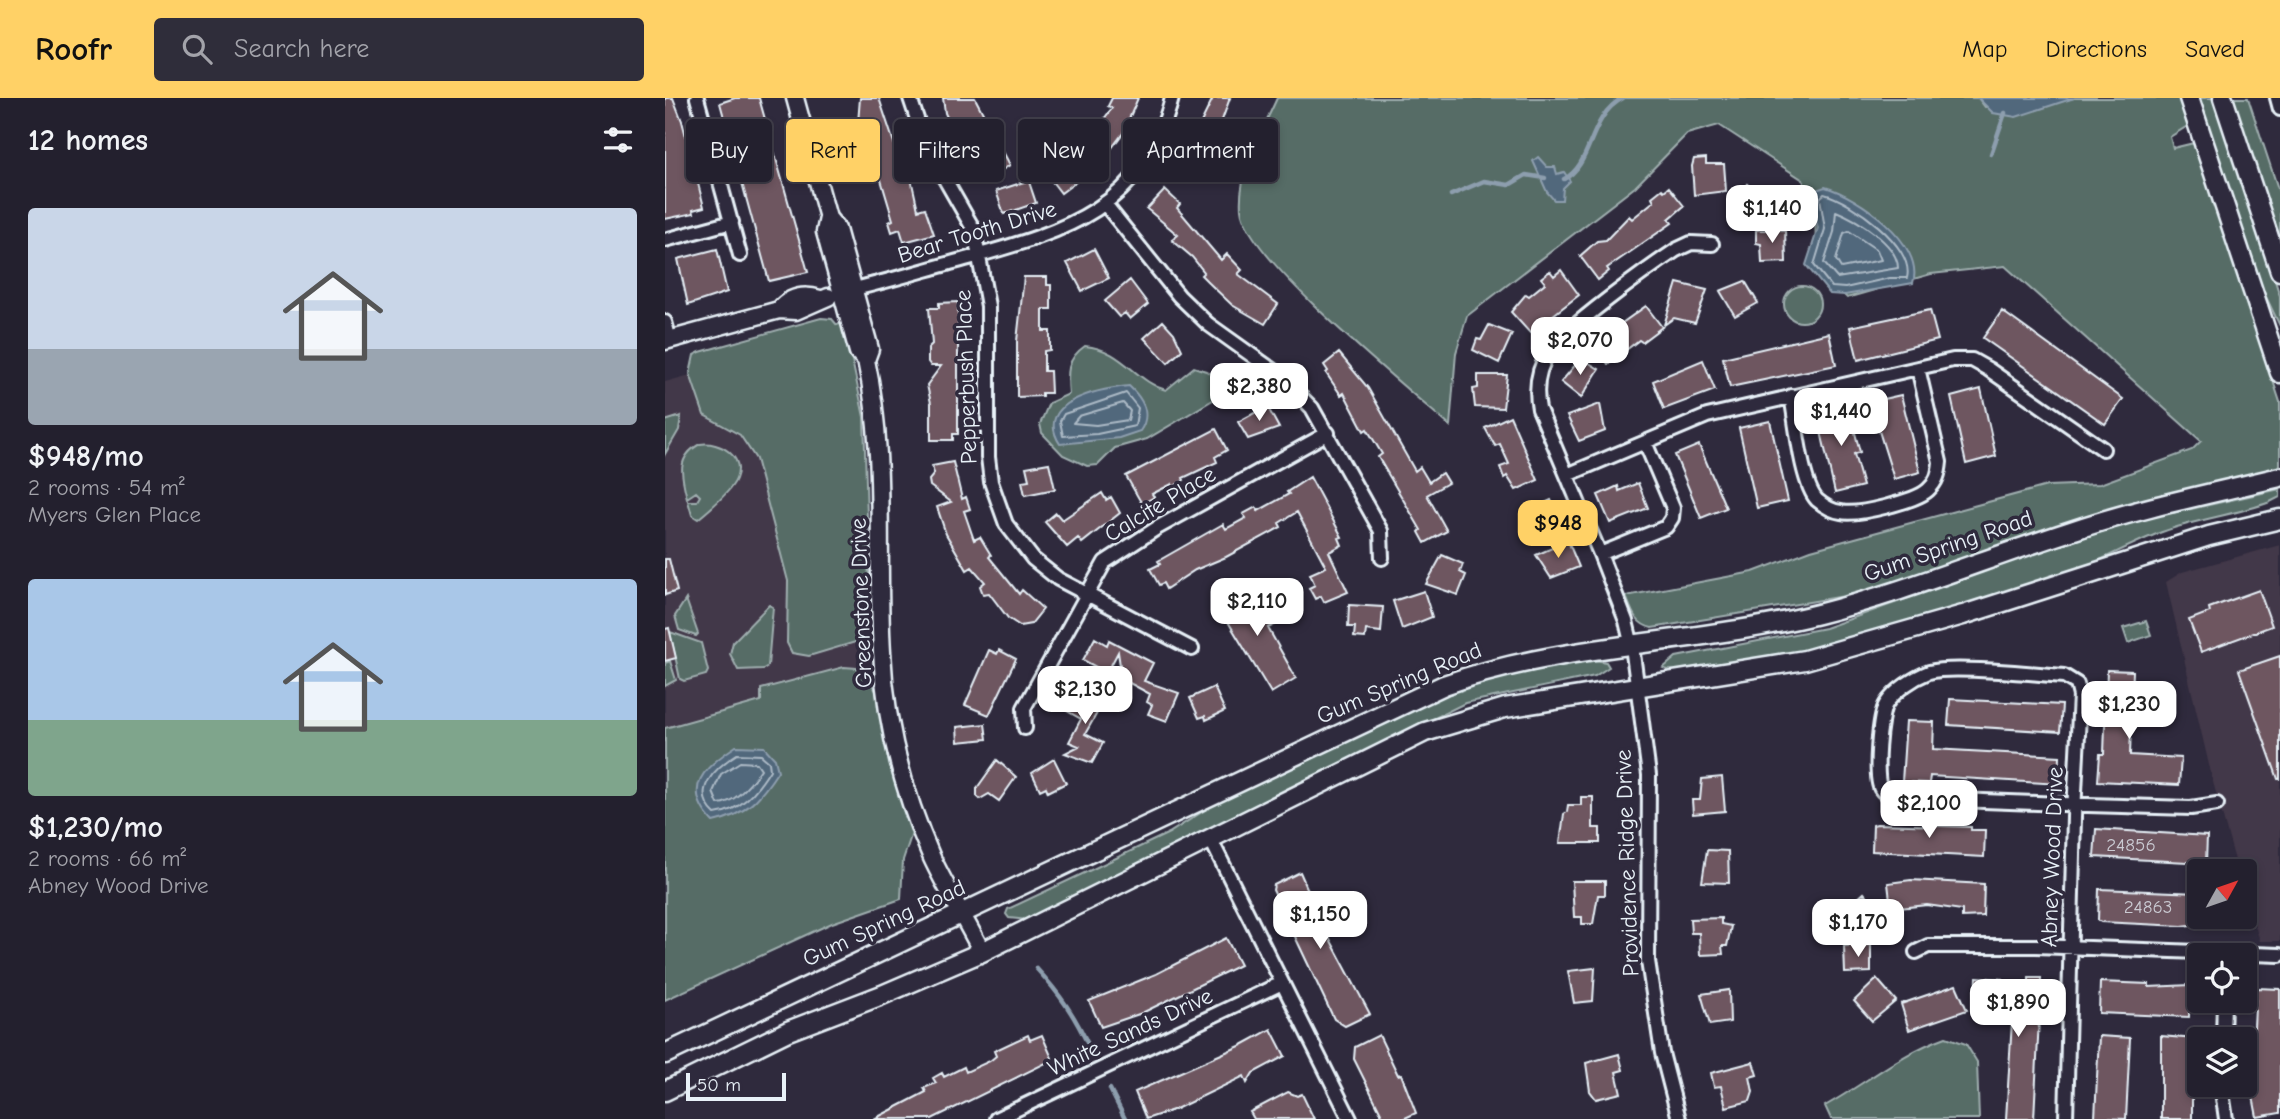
<!DOCTYPE html>
<meta charset="utf-8">
<style>
body{margin:0;font-family:"Comic Neue",sans-serif;background:#2f2d3a;color:#f1f3f6;height:100vh;display:flex;flex-direction:column;font-size:26px;white-space:nowrap}
*{box-sizing:border-box;margin:0}
p{font-size:23px;color:#a3a3aa}
.icon{flex:none;width:38px;height:38px;fill:none;stroke:currentColor;stroke-width:2;stroke-linecap:round;stroke-linejoin:round}
.map{position:relative;flex:1;overflow:hidden}
.panel{display:flex;flex-direction:column;background:#23202e;width:665px}
.panel>*{flex:none}
.guide{position:absolute;left:21px;top:21px;width:665px;height:63px;display:flex;gap:14px}
.needle{width:46px;rotate:50deg}
.tools{position:absolute;left:1522px;top:761px;display:grid;gap:14px}
.tools a{display:grid;place-items:center;width:70px;height:70px;border-radius:7px;background:#23202e;box-shadow:0 4px 10px #0003,0 0 0 2px #403e4a;font-size:35px}
.scale{position:absolute;left:21px;bottom:18px;width:100px;box-sizing:border-box;padding-left:7px;border:4px solid #e8f1f8;border-top:0;font-size:19px;line-height:24px;white-space:nowrap;color:#e8f1f8;-webkit-text-stroke:5px #2f2a3d;paint-order:stroke}
.price{position:absolute;translate:-50% -60px;padding:0 16px;border-radius:14px;background:#fff;color:#222;font-size:23px;line-height:46px;filter:drop-shadow(0 2px 4px #0008)}
.price::after{content:'';position:absolute;left:50%;top:42px;width:21px;height:16px;margin-left:-10px;background:inherit;clip-path:polygon(0 0,100% 0,50% 100%)}
.price.selected{background:#ffd166;color:#111}
ul{padding:0;list-style:none}
li{display:grid;align-content:center;gap:14px;height:371px;padding:0 28px}
li span{display:grid;place-items:center;height:217px;border-radius:7px;color:#555}
li>.icon{margin-inline-start:auto}
span .icon{width:126px;height:126px;fill:#fffc;stroke-width:1}
li b{font-size:30px}
h2{display:flex;justify-content:space-between;align-items:center;height:84px;padding:0 28px;font-size:30px}
.tag{padding:0 24px;border-radius:7px;background:#23202e;box-shadow:0 4px 10px #0003,0 0 0 2px #403e4a;font-size:24px;line-height:63px}
.tag.selected{background:#ffd166;color:#111}
header{display:flex;align-items:center;gap:42px;box-sizing:border-box;height:98px;padding:0 35px;background:#ffd166;color:#111}
header strong{font-size:33px}
nav{display:flex;gap:38px;margin-inline-start:auto;font-size:24px}
.search{width:490px;height:63px;background:#2f2d3a;display:flex;align-items:center;gap:18px;box-sizing:border-box;padding:0 24px;border-radius:7px;color:#a3a3aa;font-size:26px}
main{display:flex;flex:1;min-height:0}
.map>svg:first-child{display:block}
</style>
<header>
<strong>Roofr</strong>
<div class="search"><svg class="icon" aria-label="search" viewBox="0 0 24 24"><circle cx="10" cy="10" r="6"/><path d="M15 15l6 6"/></svg>Search here</div>
<nav><a>Map</a><a>Directions</a><a>Saved</a></nav>
</header>
<main>
<section class="panel">
<h2>12 homes<svg class="icon" aria-label="filters" viewBox="0 0 24 24"><path d="M4 7h16M4 17h16"/><circle cx="9" cy="7" r="2"/><circle cx="15" cy="17" r="2"/></svg></h2>
<ul>
<li><span style="background:linear-gradient(#c9d6e8 65%,#9aa5b1 0)"><svg class="icon" aria-label="home" viewBox="0 0 24 24"><path d="M3 11l9-7 9 7M6 9v11h12V9"/></svg></span><div><b>$948/mo</b><p>2 rooms · 54 m²</p><p>Myers Glen Place</p></div></li>
<li><span style="background:linear-gradient(#a9c7e8 65%,#7fa58c 0)"><svg class="icon" aria-label="home" viewBox="0 0 24 24"><path d="M3 11l9-7 9 7M6 9v11h12V9"/></svg></span><div><b>$1,230/mo</b><p>2 rooms · 66 m²</p><p>Abney Wood Drive</p></div></li>
</ul>
</section>
<div class="map">
<svg width="1615" height="1021" viewBox="0 0 1615 1021">
<rect width="100%" height="100%" fill="#2f2a3d"/>
<filter id="ink" filterUnits="userSpaceOnUse"><feTurbulence type="fractalNoise" baseFrequency=".0143" numOctaves="2"/><feDisplacementMap in="SourceGraphic" scale="14" xChannelSelector="R" yChannelSelector="G"/><feConvolveMatrix kernelMatrix="1 2 1 2 8 2 1 2 1" color-interpolation-filters="sRGB"/></filter>
<g filter="url(#ink)">
<path fill="#423748" d="M148,243l46,291 -2,36 -13,-1 -179,77v-362z
M1615,447v396h-20l-15,-46v-23l-7,-1 -25,-89 -47,-200 16,-10z"/>
<path fill="#566c66" stroke="#9faeaf" stroke-width="2" d="M612,0h701l7,9 64,-3 25,-6h106l9,27 -19,12 3,11 21,-5 2,4 84,255v64l-11,6 -66,13 -124,34 -204,72 -223,37c-17,-4 -20,-17 -26,-32l127,-24 58,-22 236,-64 53,-2 92,-34 9,-9 -196,-175 -74,8 -84,24 -30,-29 -2,-50 -12,-39 -84,-55 -32,9 -52,53 -168,129 -11,37 -6,73c-42,-37 -205,-169 -209,-217 -3,-39 21,-77 36,-111z
M1532,0h18l65,198v30l-24,-50z
M1567,0h16l32,97v49z
M1119 206a18 18 0 1 1 36 0a18 18 0 1 1-36 0Z
M156,220l11,1 5,6 7,-3 20,95 6,200 -4,17h-5l-2,7 -50,15 -17,-3 -5,-10 1,-62 -32,-122 -16,-24 -36,-20 -14,-41 4,-19 6,-3z
M420,248c37,3 51,36 81,44l28,-23 12,4 27,17 -86,51 -32,9 -17,17 -11,1 -24,-11 -21,-22 -2,-9 9,-21 20,-9c-2,-21 -3,-35 16,-48z
M16,318l-2,14 -14,24v-33z
M35,346c20,-3 45,12 36,35 -5,13 -27,31 -38,40l-6,-4 -4,-14h9l3,-5 -4,-4 -9,6c-6,-23 -11,-41 13,-54z
M1615,391v8l-10,5c-35,13 -73,17 -108,30 -28,10 -55,26 -82,37 -53,22 -380,121 -417,99l13,-11 149,-29 209,-75 134,-42 5,2z
M21,501l12,35 -2,2 -17,-6 -4,-14z
M104,507l4,2 -5,59 -5,3 -25,1 -8,-16 3,-12z
M1481,523l5,14 -23,8 -5,-15z
M5,534l31,11 7,28 -2,4 -22,6 -4,-2z
M924,561l17,3 3,5 -14,9 -130,27 -437,217 -19,-2 -3,-4 2,-5 161,-76 50,-32 222,-105 66,-23z
M5,563l6,19 -11,6v-23z
M179,569l13,1 11,9 8,14 13,73 23,69 -9,27 -2,39 -69,24 -167,77v-272l96,-27v-12z
M1281,939l20,7 11,18 2,57h-148l-6,-13c43,-24 74,-52 121,-69z"/>
<path fill="#51677c" stroke="#8d9eae" stroke-width="2" d="M1313,0h96l-58,19 -23,-4z
M873,59l9,10h8l2,7 7,-2 6,9 -7,7 -1,12h-8l-7,-8 -14,-31z
M1160,89c32,9 100,56 88,96l-68,12 -15,-1 -24,-29 12,-37 -8,-36z
M464,288c14,13 23,28 11,45l-21,7 -59,6c-27,-42 39,-55 69,-58z
M71,648l28,1 11,12 3,12c-18,28 -32,44 -65,51 -32,-34 -9,-55 23,-76z"/>
<g fill="none" stroke-linecap="round" stroke-linejoin="round">
<path stroke="#acbac6" stroke-width="2" d="M1159,96c27,7 91,52 83,84h-17l-45,10 -13,-1 -18,-22 11,-36 -5,-31z
M1171,113c20,8 62,33 62,57l-61,10 -13,-15 10,-31z
M1184,133l28,19 4,10 -40,8 -5,-8 8,-27z
M461,295l12,15 -3,18 -38,8 -34,2 -3,-15 4,-7z
M458,305l7,8 -2,9 -32,5 -23,-2 6,-7z
M72,656l24,1 8,7 1,8c-13,21 -29,41 -55,44 -25,-23 0,-46 22,-60z
M75,664l17,1 4,6c-10,15 -25,34 -43,35l-5,-12 8,-18z"/>
<path stroke="#8d9eae" stroke-width="4.5" d="M1326,56l14,-41
M899,81c29,-14 24,-63 59,-81
M786,97l33,-14 25,4 17,-10 19,3
M371,870c24,26 40,49 54,81
M445,991l15,30"/>
</g>
<path fill="#6e5661" stroke="#e8f1f8" stroke-width="2" d="M0,0h8l9,23 22,86 -11,3 1,3 -29,6z
M70,0h24l49,174 -39,9 -49,-178z
M195,0h19l26,78 5,-2 8,36 7,-2 9,26 -30,8 -4,-13 -8,3 -3,-10 4,-2 -14,-47 -6,2 -15,-52z
M278,0h32l35,67 -27,17 -24,-39 -14,-30z
M447,0h26l-15,35 -21,28 -18,-15 28,-38 -4,-2z
M548,0h17l-9,25 4,2 -4,7 9,4 -5,10 -7,-3 -6,13 -22,-11z
M409,55l15,19 -28,21 -14,-18z
M1041,60v6h18l2,27 -32,4 -2,-29 2,-7z
M359,84h5l7,21 -32,11 -8,-23z
M1082,86l21,18 -14,19 -22,-18z
M1004,89l15,19 -15,13 3,4 -65,45 2,3 -11,9 -18,-24 17,-15 9,-1 23,-24 3,3 22,-18 -2,-4 10,-8 2,2z
M500,92l15,14 -3,4 44,52 6,-6 15,16 -4,4 40,30 -13,20 -33,-19 -23,-22 -8,-8 3,-3 -12,-15 -20,-17 6,-5 -31,-26z
M1091,132h29l1,32 -24,1 -1,-19 -5,-1z
M52,151l10,43 -39,13 -10,-46z
M429,151l15,29 -27,13 -15,-28z
M896,172l18,25 -49,38 -19,-21 15,-18 3,2 16,-13 -4,-5 9,-7 4,5z
M359,179h23v8h4v24h-8v22h7v19l-6,1v20h6l1,22h-9v3l-25,1v-56z
M465,182l18,24 -18,15 -5,-6 -6,4 -14,-16z
M1080,183l13,22 -23,13 -15,-25z
M1012,185l30,7 -12,33 -21,-5 -10,7z
M293,204v132h-5v6h-22v-37l-4,-18 14,-19h-10l-3,-4v-14l4,-4 -3,-36h10v-5z
M981,208l16,21 -20,15 -3,-2 -31,24 -14,-21z
M1265,212l8,30 -80,20 -8,-33z
M1337,213l121,88 -18,25 -122,-86z
M498,223l11,12 8,17 -14,13 -24,-25z
M824,227l23,9 -13,29 -26,-13 4,-11 4,1z
M1164,235l7,32 -106,22 -7,-29z
M674,255l29,35 47,83 5,-4 9,15 13,-9 6,10 -21,12 20,36 -22,12 -6,-11 2,-2 -43,-73 4,-3 -15,-25 -3,2 -20,-38 -3,2 -15,-22 2,-2 -4,-6z
M916,260l18,11 -18,29 -20,-16z
M1038,262l12,30 -51,19 -11,-28z
M813,277h29l-4,33 -28,-1 -2,-18 5,-1z
M1316,291l15,67 -30,8 -15,-67z
M1236,297l19,77 -26,7 -24,-77z
M935,306l5,27 -26,10 -12,-25z
M602,308l12,22 -31,11 -10,-17z
M1183,308l12,46 -6,2 9,32 -28,7 -18,-79z
M845,318l28,64 -22,10 -9,-14 -3,2 -4,-11 9,-3 -9,-20 -5,2 -10,-18z
M1105,323l18,80 -31,7 -18,-80z
M551,331l11,21 -12,7 2,5 -34,16 1,2 -11,7 -1,-3 -20,10 2,3 -12,7 -16,-28z
M1034,347l27,63 -25,10 -26,-63z
M288,364l9,37 4,-2 4,12 -6,2 10,29 6,-3 11,18 -2,2 30,37 3,-4 21,19 -12,15 -11,2 -12,-8 -19,-25 -6,1 -3,-8 5,-4 -13,-15 -5,3 -21,-36 -9,-27 14,-5 -21,-16 -1,-6 5,-6 -2,-8z
M384,365l6,26 -30,6 -3,-14 7,-1 -3,-13z
M645,379l32,60 -3,1 3,7 -13,7 19,40 -24,10 -3,-6 -6,3 -6,-11 6,-3 -5,-11 16,-7 -29,-55 -18,11 2,4 -55,30 -31,13 -29,19 -3,-6 -4,2 -9,-16 10,-5 -2,-3 65,-37 3,5 20,-11 -3,-4 13,-7 2,4 31,-17 -2,-2z
M973,385l10,25 -38,15 -12,-28 20,-9 1,5z
M437,395l4,7 5,-3 9,16 -38,30 -4,-5 -11,9 -22,-25 11,-9 6,7z
M886,402l9,22 -29,12 -7,-22z
M903,443l11,26 -28,11 -15,-23z
M777,457l21,9 -3,8 6,3 -8,20 -32,-11z
M0,461h4l8,32 -12,4z
M574,485l20,33 10,-3 7,11 -8,4 28,50 -25,15 -50,-83 5,-3 -7,-11z
M1594,492l13,36 -71,26 -12,-32 21,-8 -1,-4z
M759,493l8,26 -30,12 -9,-28z
M684,507l34,2 -2,25 -15,-2 -1,8 -11,-1 1,-10h-7z
M4,530l7,30 -11,3v-32z
M430,540l12,7 2,-5 44,23 -9,18 35,12 -12,28 -19,-7 4,-9 -5,-3 3,-8 -28,-15 -4,-27 -11,21 -24,-13z
M324,552l8,4 2,-4 17,9 -27,56 -24,-10z
M1615,558v123h-2l-39,-109z
M1442,572l26,1 -3,84 51,3 -2,27 -81,-4 2,-27h4z
M549,589l11,24 -19,9 -1,-4 -6,2 -9,-20z
M417,590l17,10 -3,5 5,3 -16,28 18,9 -11,20 -27,-10 14,-7 -10,-4 12,-23 -14,-8z
M1285,601l112,6 -2,27 -112,-7z
M1241,623l28,1 -1,27 127,7 -1,28 -129,-8 -1,7 -27,-1z
M320,626l2,15 -29,3 -1,-15z
M389,661l12,24 -18,9 -2,-5 -6,3 -8,-17z
M332,662l19,17 -17,24 -10,-7 -9,5 -3,-3v-8z
M1057,679l3,34 -32,3 -1,-14h8l2,-21z
M916,699h12v31h7v15h-40l4,-29 3,-2 1,-7h13z
M1212,726l94,3v3h14l-1,27 -112,-6 1,-26z
M1431,731l111,7 -1,27 -112,-6z
M1042,752l21,1 1,32 -27,-1z
M635,774l14,32 7,-4 5,10 -7,4 3,10 48,90 -25,12 -11,-7 -61,-129 1,-5z
M1246,782l73,4 -1,32 -21,1v-7l-35,-5 -36,4 -3,-26z
M907,783h33v14h-7l-5,29h-11v-7h-8z
M1434,791l99,4v31l-16,2 -81,-4 -3,-2z
M1199,795l21,24 -21,18 -21,-24z
M1556,819h11v11h-11z
M1056,820v6l10,2 -4,20h-5l1,8 -23,1 -1,-22h-8l-1,-14z
M561,840l14,27 -98,48 -41,14 -12,-26 67,-27z
M1206,847v27l-26,1 -1,-27z
M930,870l-2,33 -19,2 -6,-32z
M1312,879l26,2v4l26,1v-6h12l-7,141h-28l7,-114 -37,-1z
M1212,881l19,22 -24,20 -18,-20z
M1435,884l49,2v3l41,-2 -1,32 -90,-4z
M1291,887l11,25 -58,20 -8,-26z
M1591,890l24,1v124l-23,4 -6,-31z
M1064,892l1,32 -20,3 -9,-31z
M606,931l14,27 -32,17 -6,10 -3,-7 -68,33 -30,10 -11,-27 107,-47z
M363,937l2,5 12,-5 10,23 -4,4 -116,57h-58l52,-27 -2,-4 12,-5 -3,-5 9,-5 2,4 20,-10 2,5 24,-11 6,-5 -2,-5z
M714,937l19,40 3,-1 15,39 -13,6h-19l-30,-60 1,-12z
M1434,938l31,2 -4,81 -31,-1z
M1496,938l34,3 -7,51h4v29h-31z
M954,956l4,16 -7,2 5,21 -25,6 -6,-8 -4,-28z
M1088,964l4,13 -7,2 3,15 -3,9 -24,6 -5,-21 -7,1 -3,-14z
M623,994l9,4 5,-2 12,25h-60l-4,-7z"/>
<g fill="none" stroke-linecap="round" stroke-linejoin="round">
<defs>
<path id="minor" d="M32,0l43,157
M245,0l16,48 48,84 14,76v151l3,25 15,42 27,35 25,20 134,70
M1612,0l3,11
M440,106l74,92 29,28 70,50 34,34 69,123 1,27
M0,142l67,-18
M189,191c39,-9 77,-21 115,-31 97,-27 175,-50 203,-160
M0,224l5,18
M1126,298c5,25 10,87 26,104 7,6 15,11 24,12 16,4 75,-11 87,-22 9,-8 11,-17 12,-28l-22,-94
M902,377l140,-59 246,-56h19l16,9 115,80
M935,456l66,-27 6,-9 1,-10 -28,-66
M360,630l-1,-20 81,-146 52,-34 171,-95
M546,742l139,279
M1251,854l12,-6h108l244,9
M1558,942l1,-39
M1556,987l5,34
M331,1021l286,-136
M1014,1021l-17,-66 -14,-92 1,-186 -17,-129 -6,-25 -26,-67 -61,-145c-4,-20 -2,-39 10,-57 16,-24 100,-84 127,-102l15,-7 21,1
M1401,1021l8,-302 1,-25 5,-96 -3,-12 -13,-8c-28,-2 -113,-11 -135,-4 -15,6 -34,18 -43,32 -7,11 -12,74 -5,85 6,9 15,8 24,9l158,6 25,1 103,3 26,-4"/>
<path id="tertiary" d="M130,0l33,120 9,11 33,120 -4,11c21,96 10,195 16,292 3,70 22,142 50,206 15,32 34,62 50,94
M163,120l-3,14 33,120 8,8
M114,212l17,1 32,-14
M0,243l114,-31c11,-13 25,-16 41,-11"/>
<path id="secondary" d="M1524,0l91,275
M1558,0l57,173
M0,956l779,-369c121,-43 250,-40 374,-71 84,-21 164,-54 247,-81 70,-24 143,-39 215,-56
M0,993l123,-60 94,-36 100,-43 443,-220 80,-24 300,-48 158,-45 246,-79 71,-17"/>
</defs>
<use href="#minor" stroke="#e8f1f8" stroke-width="18"/>
<use href="#tertiary" stroke="#e8f1f8" stroke-width="21"/>
<use href="#secondary" stroke="#e8f1f8" stroke-width="23"/>
<use href="#minor" stroke="#2f2a3d" stroke-width="12"/>
<use href="#tertiary" stroke="#2f2a3d" stroke-width="16"/>
<use href="#secondary" stroke="#2f2a3d" stroke-width="18"/>
</g>
</g>
<g text-anchor="middle" dominant-baseline="central" stroke-width="7" stroke-linejoin="round" paint-order="stroke">
<g font-size="19" fill="#cacad2">
<text x="1466" y="747">24856</text>
<text x="1483" y="809">24863</text>
</g>
<g font-size="23" fill="#e8f1f8" stroke="#2f2a3d">
<text transform="translate(312 134) rotate(-17)">Bear Tooth Drive</text>
<text transform="translate(301 279) rotate(-92)">Pepperbush Place</text>
<text transform="translate(495 406) rotate(-31)">Calcite Place</text>
<text transform="translate(1283 448) rotate(-19)">Gum Spring Road</text>
<text transform="translate(196 505) rotate(-92)">Greenstone Drive</text>
<text transform="translate(734 585) rotate(-23)">Gum Spring Road</text>
<text transform="translate(1387 759) rotate(-88)">Abney Wood Drive</text>
<text transform="translate(962 765) rotate(-92)">Providence Ridge Drive</text>
<text transform="translate(219 825) rotate(-25)">Gum Spring Road</text>
<text transform="translate(465 934) rotate(-25)">White Sands Drive</text>
</g>
</g>
</svg>
<div class="tools">
<a><svg class="needle" viewBox="-14 -14 28 28"><path d="M0-13l5 13h-10z" fill="#e53935"/><path d="M0 13l5-13h-10z" fill="#a3a3aa"/></svg></a>
<a><svg class="icon" aria-label="locate" viewBox="0 0 24 24"><circle cx="12" cy="12" r="6"/><path d="M12 2v4M12 18v4M2 12h4M18 12h4"/></svg></a>
<a><svg class="icon" aria-label="layers" viewBox="0 0 24 24"><path d="M12 4l9 5-9 5-9-5zM3 14l9 5 9-5"/></svg></a>
</div>
<div class="scale">50 m</div>
<b class="price" style="left:1107px;top:147px">$1,140</b>
<b class="price" style="left:915px;top:279px">$2,070</b>
<b class="price" style="left:594px;top:325px">$2,380</b>
<b class="price" style="left:1176px;top:350px">$1,440</b>
<b class="price selected" style="left:893px;top:462px">$948</b>
<b class="price" style="left:592px;top:540px">$2,110</b>
<b class="price" style="left:420px;top:628px">$2,130</b>
<b class="price" style="left:1464px;top:643px">$1,230</b>
<b class="price" style="left:1264px;top:742px">$2,100</b>
<b class="price" style="left:655px;top:853px">$1,150</b>
<b class="price" style="left:1193px;top:861px">$1,170</b>
<b class="price" style="left:1353px;top:941px">$1,890</b>
<div class="guide">
<a class="tag">Buy</a>
<a class="tag selected">Rent</a>
<a class="tag">Filters</a>
<a class="tag">New</a>
<a class="tag">Apartment</a>
</div>
</div>
</main>
